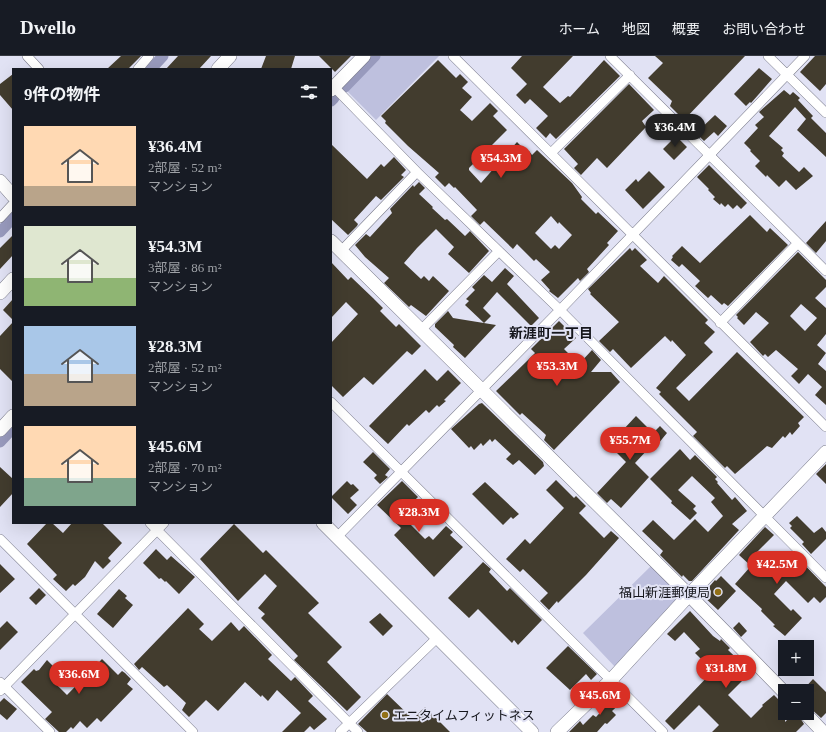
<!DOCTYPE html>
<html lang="ja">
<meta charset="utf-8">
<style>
body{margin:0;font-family:"Times New Roman","Noto Sans JP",serif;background:#20242c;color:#f1f3f6;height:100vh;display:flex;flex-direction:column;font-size:15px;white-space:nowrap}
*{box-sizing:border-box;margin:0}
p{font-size:13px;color:#9ea1a6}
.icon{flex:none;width:22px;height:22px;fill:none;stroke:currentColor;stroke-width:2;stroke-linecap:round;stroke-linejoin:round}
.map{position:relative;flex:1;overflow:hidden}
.details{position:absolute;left:12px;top:12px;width:320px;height:456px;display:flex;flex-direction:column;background:#171b24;border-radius:0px;box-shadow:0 4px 16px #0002}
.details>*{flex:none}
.fabs{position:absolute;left:778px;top:584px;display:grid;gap:8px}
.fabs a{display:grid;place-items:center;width:36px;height:36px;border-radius:0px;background:#171b24;box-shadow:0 4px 16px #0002;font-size:20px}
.price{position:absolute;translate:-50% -34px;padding:0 9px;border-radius:14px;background:#d93025;color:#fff;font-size:13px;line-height:26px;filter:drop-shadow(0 1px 2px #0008)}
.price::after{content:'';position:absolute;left:50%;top:24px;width:12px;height:9px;margin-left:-6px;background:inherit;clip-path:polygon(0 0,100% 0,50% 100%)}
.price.selected{background:#222;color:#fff}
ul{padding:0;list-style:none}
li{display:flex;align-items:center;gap:12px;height:100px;padding:0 12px}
li span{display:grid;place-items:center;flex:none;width:112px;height:80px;border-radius:0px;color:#555}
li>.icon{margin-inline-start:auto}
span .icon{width:48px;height:48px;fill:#fffc;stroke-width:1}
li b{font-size:17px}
h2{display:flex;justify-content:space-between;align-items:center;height:48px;padding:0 12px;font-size:17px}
header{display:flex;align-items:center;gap:24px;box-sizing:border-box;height:56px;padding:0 20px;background:#171b24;border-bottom:1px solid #363941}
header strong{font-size:19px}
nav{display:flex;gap:22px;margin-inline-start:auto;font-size:14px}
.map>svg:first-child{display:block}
</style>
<header>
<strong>Dwello</strong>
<nav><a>ホーム</a><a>地図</a><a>概要</a><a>お問い合わせ</a></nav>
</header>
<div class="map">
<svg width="826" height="676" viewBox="0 0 826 676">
<rect width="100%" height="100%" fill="#e1e2f4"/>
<path fill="#bec0de" d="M378,0h61l-63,64 -31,-31z
M652,509l33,33 -68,71 -34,-36z"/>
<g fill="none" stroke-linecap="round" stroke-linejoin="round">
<path stroke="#989abd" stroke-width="11" d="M151,13l12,-13
M345,31l30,-31
M331,45l3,-3
M0,176l13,-14
M0,386l13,-14"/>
</g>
<path fill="#423c2e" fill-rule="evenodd" d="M121,0h20l-13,13h-21z
M178,0h33l-12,13h-33z
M266,0h29l-4,13h-30z
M319,0h32l-16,16z
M522,0h51l-30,31 17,16 8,-7 2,1 34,-37 16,16 -64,63 -6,-6 -4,5 -10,-10 12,-12 -18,-17 -5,5 -9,-9 11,-11 -16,-16z
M655,0h90l-61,64 -14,-14 2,-5 -24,-23 15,-15z
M815,0h11v28l-6,7 -20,-19z
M438,4l18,18 4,-4 8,8 -6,6 10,9 -12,13 12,11 18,-18 8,8 -5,5 14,14 -38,38v2l12,13 36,-41 11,11 1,-2 3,4 5,-5 35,33 10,14 -1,2 15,15 2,-2 20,19 -11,12 2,2 -22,24 2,3 -9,9 -2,-3 -20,20 -9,-7 1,-1 -9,-10 9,-8 -14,-13 -2,2 -17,-17 -4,5 -29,-28 -4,4 -9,-9 6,-6 -22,-23 -1,1 -5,-5 -4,4 -10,-10 4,-4 -31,-27 -23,-23 1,-2 -5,-5zM551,160l7,8 1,-2 13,13 -13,14 -4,-4 -4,4 -16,-16z
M759,12l13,11 -21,24 -1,-1 -4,4 -12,-12z
M13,18v36l-13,-15v-11z
M629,28l25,26 -12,11 4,6 -39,41 -10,-10 -16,17 -7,-7 4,-4 -14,-15z
M784,34l6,5 3,-3 7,6 -2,2 15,16 -2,2 15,15v24l-29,-27 9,-11 -11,-12 -26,29 14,12 -2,2 3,3 -2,3 17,16 5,-5 9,9 -17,14 -10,-10 -7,7 -12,-12 -1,2 -11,-11 5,-5 -10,-10 1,-1 -7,-7 14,-15 -3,-3 9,-8 -5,-5z
M715,59l12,11 -9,10 -4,-4 -10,9 -8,-8z
M676,80l11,11 -13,13 -11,-11z
M331,88l36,35 14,-15 3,3 10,-10 12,13 -5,5 3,2 -23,23 -5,-4 -22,24 4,4 -1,2 -9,9 -17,-16z
M709,109l38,38 -6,6 -4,-4 -4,4 -5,-5 -3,3 -4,-4 -1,2 -7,-6 2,-2 -7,-7 1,-1 -12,-12z
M649,115l16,16 -22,22 -18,-19 11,-11 2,3z
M419,126l6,6 -6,6 14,13 -1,1 13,12 2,-1 18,17 5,-5 19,20 -20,22 -21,-19 6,-7 -18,-18 -19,19 -13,15 17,16 3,-3 5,5 4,-5 16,15 -23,25 -15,-11 -2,2 -25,-24 5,-5 -24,-21 -10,-12 11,-11 4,3 22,-24 -2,-4 23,-24 1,2z
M750,159l17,17 3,-4 18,17 -60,61 -4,-3 -2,2 -11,-10 -3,3 -13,-12 5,-5 -18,-17 -3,3 -8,-7 2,-3 -1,-1 10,-10 18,17z
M826,165v20l-10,12 -10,-10z
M13,179v20l-13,14v-21z
M630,192l2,3 3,-3 12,12 -7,6 18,17 6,-7 44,44 -3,3 10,9 -11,11 9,9 -37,36 13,13 48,-49 67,65 -6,6 2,3 -8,9 -2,-3 -5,6 -2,-2 -11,12 -5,-2 -32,28 -8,-8 -2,2 -32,-32 4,-4 -38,-38 2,-2 -5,-4 30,-33 -14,-15 -1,2 -6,-6 -34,32 -18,-19 -3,3 -11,-11 20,-19 -29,-28 1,-1 -3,-4z
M798,196l28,28v7l-11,11 11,10v26l-9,11 9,8 -8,11 8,7v34l-11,-10 7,-8 -14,-13 -9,10 -8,-8 7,-7 -22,-19 -8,7 -3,-3 -2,2 -13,-14 19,-19 -13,-11 -12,13 -7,-7 1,-1 -2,-2zM801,248l16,14 -12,13 -15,-15z
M331,206l17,18 3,-3 22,21 10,10 -3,3 16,16 3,-3 22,22 -9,9 -5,-4 -34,34 -9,-8 -21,20 -12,-12v-42l27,-29 -12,-12 -15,16z
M505,212l9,8 -7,8 32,34 -8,8 -34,-34 -14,16 8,8 -7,7 -19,-18 4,-4 -3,-2 9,-9 -3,-3 12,-12 8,7z
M13,243v21l-10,-10z
M448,255l5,7 43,7 -31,33 -12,-11 1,-2 -19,-18v-3z
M559,265l17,17 -12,11 15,15 13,-14 9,10 -10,12h20l9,10 -66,68 -10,-10 2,-5 -24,-22 -2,2 -24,-24 31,-30 8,-8 -4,-4z
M13,266v60l-13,-13v-33z
M425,313l12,12 11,-11 13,13 -17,17 2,1 -7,6 -2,-2 -8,8 -3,-3 -17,16 -2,-2 -19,20 -19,-18z
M482,347l61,59 1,4 -9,9 -16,-15 -6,5 -7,-6 5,-5 -16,-15 -3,3 -2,-3 -7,7 -2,-3 -7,7 -3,-4 -2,2 -18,-19 28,-25z
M636,360l17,17 7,-7 7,7 -14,17 -3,-3 -15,16 14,14 -28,31 -10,-9 -4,4 -10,-10 29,-31 -17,-17z
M680,393l10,11 5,-5 22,22 -2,2 3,3 -1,1 15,17 3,-3 12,14 -15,13 7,6 -47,51h-3l-6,-6 -1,2 -22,-22 3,-4 -21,-20 11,-11 21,20 21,-21 13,13 15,-16 -12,-14 4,-4 -23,-22 -14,14 18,16 -3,3 4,4 -7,7 -19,-17 1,-2 -22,-22z
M373,396l17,17 -5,6 3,2 -8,7 -6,-6 3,-3 -14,-13z
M826,408v20l-10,-10z
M0,411l13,12v14l-13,14z
M556,424l18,18 2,-2 10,10 -7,7 25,25 7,-7 8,7 -33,37 -28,28 -1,-2 -8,9 -9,-9 8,-8 -25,-24 -3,3 -14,-13 19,-20 5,5 34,-36 -18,-18z
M347,425l4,4 2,-1 6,6 -9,8 7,7 -9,9 -17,-17z
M402,425l16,16 -18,17 25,25 4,-3 4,4 13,-14 7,6 -3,3 13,12 -29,30 -40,-42 7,-7 -24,-23z
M485,426l34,32 -6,5 -2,-2 -8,8 -31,-31z
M797,460l17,17 8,-6 4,5v7l-15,15 -9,-10 2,-2 -14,-14 2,-2 -3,-3z
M47,467h5l11,10 9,-10h30l20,20 -14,15 3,3 -8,8 -8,-8 -10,16 -10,9 -2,-2 -7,7 -13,-12 4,-4 -30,-31z
M234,468l29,29 3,-3 53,53 -11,10 34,34 -15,15 34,35 -14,14 -53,-51 4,-4 -37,-38 4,-4 -7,-6 19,-22 -12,-12 -27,27 -38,-42z
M765,471l9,8 -18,18 22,21 19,-17 29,30v10l-6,6 -6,-6 -6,6 -22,-22 -12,13 17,17 2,-2 9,9 -17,18 -12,-10 2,-1 -14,-14 1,-2 -27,-25 16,-18 -12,-11z
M156,493l11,11 4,-4 24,21 -16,17 -13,-13 -1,1 -4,-4 -2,1 -16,-16z
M483,506l8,7 -2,3 18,19 3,-3 32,32 -24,25 -4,-5 -2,3 -34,-34 -9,9 -21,-20z
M0,508l15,15 -15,14z
M721,520l15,15 -18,19 -16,-15 13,-15 1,1z
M39,532l7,7 -10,10 -7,-7z
M119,533l8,7 -2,2 8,7 -20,23 -16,-14z
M188,552l16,16 -5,5 13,12 19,-19 8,9 5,-5 28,29 -4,4 23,22 4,-4 18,19 -5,5 19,18 -13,11 -4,-4 -6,6h-22l19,-19 -24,-23 -9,11 -6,-6 -1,2 -16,-15 -27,29 -12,-11 -17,17 -7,-7 4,-7 -19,-18 -3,2 -22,-20 -3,3 -5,-6z
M690,555l23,25 7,5 1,-2 9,9 -2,2 23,22 -23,23 23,23 12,-12 -1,-1 12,-10 11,11v16l9,-9h3l7,11 -8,8h-84l7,-7 -20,-20 -25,25 -9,-9 48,-50 -18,-18 5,-4 -16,-17 -9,9 -8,-7z
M380,557l13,13 -10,10 -14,-14z
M7,565l11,11 -18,18v-22z
M739,566l8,9 -6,6 -8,-9z
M568,590l29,28 -6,6 -5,-6 -16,16 -24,-22z
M102,603l16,16 4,-4 3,2 6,6 -4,5 6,5 -32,33 -4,-4 -10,10 -7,-7 -7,8 -2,-2 -5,5h-7l-14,-13 7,-7 -31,-30 13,-13 2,2 3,-1 8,-10 14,14 -7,8 13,13z
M813,623l13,13v21l-5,5 -14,-13v-14h-5z
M612,634l11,11 -11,10 4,4 -9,9 -2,-1 -8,9h-28l11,-11 3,4 10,-10 3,2 13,-14 -5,-5z
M387,638l26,25 12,-12 25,25h-83l-9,-8z
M4,642l13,11 -10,11 -7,-6v-12z"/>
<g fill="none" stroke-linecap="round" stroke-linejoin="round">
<defs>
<path id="street" d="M27,0l12,13
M453,0l373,371
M610,0l216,215
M768,0l58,57
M138,13l11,-13
M334,31l83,85 143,138 266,268
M551,97l79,-78
M0,162l13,-14
M341,195l76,-79
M720,267l78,-80
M420,275l79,-80
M331,346l332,330
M150,467l208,209
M337,481l223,-227 245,-254
M0,483l193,193
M0,626l50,50
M0,635l164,-168
M340,676l97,-94"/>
<path id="secondary" d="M218,13l12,-13
M331,34l33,-34
M0,125l13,15
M331,185l358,354 96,98
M0,237l13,-14
M0,374l13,-14
M323,467l209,209
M805,657l18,19
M557,676l54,-52 78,-85 137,-143"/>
</defs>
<use href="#street" stroke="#7a7b8b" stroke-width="10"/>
<use href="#secondary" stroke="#7a7b8b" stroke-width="14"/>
<use href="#street" stroke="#fff" stroke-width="9"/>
<use href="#secondary" stroke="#fff" stroke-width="13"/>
</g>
<g fill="#927017" stroke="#e1e2f4" stroke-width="1.5">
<circle cx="718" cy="536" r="4"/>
<circle cx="385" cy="659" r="4"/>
</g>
<g text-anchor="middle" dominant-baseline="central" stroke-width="4" stroke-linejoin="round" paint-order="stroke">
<g font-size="13" fill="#15161c" stroke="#e1e2f4" text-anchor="end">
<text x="710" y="536">福山新涯郵便局</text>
<text x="393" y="659" text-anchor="start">エニタイムフィットネス</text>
</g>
<g font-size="14" font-weight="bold" fill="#15161c" stroke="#e1e2f4">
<text x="551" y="277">新涯町一丁目</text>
</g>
</g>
</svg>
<div class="fabs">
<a>+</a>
<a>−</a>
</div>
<b class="price selected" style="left:675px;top:92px">¥36.4M</b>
<b class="price" style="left:501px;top:123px">¥54.3M</b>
<b class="price" style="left:557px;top:331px">¥53.3M</b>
<b class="price" style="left:630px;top:405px">¥55.7M</b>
<b class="price" style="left:419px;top:477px">¥28.3M</b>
<b class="price" style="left:777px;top:529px">¥42.5M</b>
<b class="price" style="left:726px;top:633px">¥31.8M</b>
<b class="price" style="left:79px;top:639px">¥36.6M</b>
<b class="price" style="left:600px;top:660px">¥45.6M</b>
<section class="details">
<h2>9件の物件<svg class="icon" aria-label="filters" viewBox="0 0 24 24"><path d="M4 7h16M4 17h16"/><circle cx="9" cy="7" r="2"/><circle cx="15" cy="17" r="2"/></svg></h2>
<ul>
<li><span style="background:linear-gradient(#ffd9b3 75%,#b9a48a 0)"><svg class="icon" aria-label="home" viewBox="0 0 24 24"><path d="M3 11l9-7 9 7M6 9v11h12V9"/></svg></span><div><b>¥36.4M</b><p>2部屋 · 52 m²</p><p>マンション</p></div></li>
<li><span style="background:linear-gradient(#dfe7d0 65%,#8fb573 0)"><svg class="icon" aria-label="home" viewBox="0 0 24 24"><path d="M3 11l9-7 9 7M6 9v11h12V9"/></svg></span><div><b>¥54.3M</b><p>3部屋 · 86 m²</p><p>マンション</p></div></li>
<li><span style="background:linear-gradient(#a9c7e8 60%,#b9a48a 0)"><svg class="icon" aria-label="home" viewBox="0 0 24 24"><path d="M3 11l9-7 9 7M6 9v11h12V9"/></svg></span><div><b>¥28.3M</b><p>2部屋 · 52 m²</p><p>マンション</p></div></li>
<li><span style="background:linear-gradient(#ffd9b3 65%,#7fa58c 0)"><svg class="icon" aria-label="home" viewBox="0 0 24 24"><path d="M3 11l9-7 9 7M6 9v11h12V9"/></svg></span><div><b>¥45.6M</b><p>2部屋 · 70 m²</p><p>マンション</p></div></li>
</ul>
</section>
</div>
